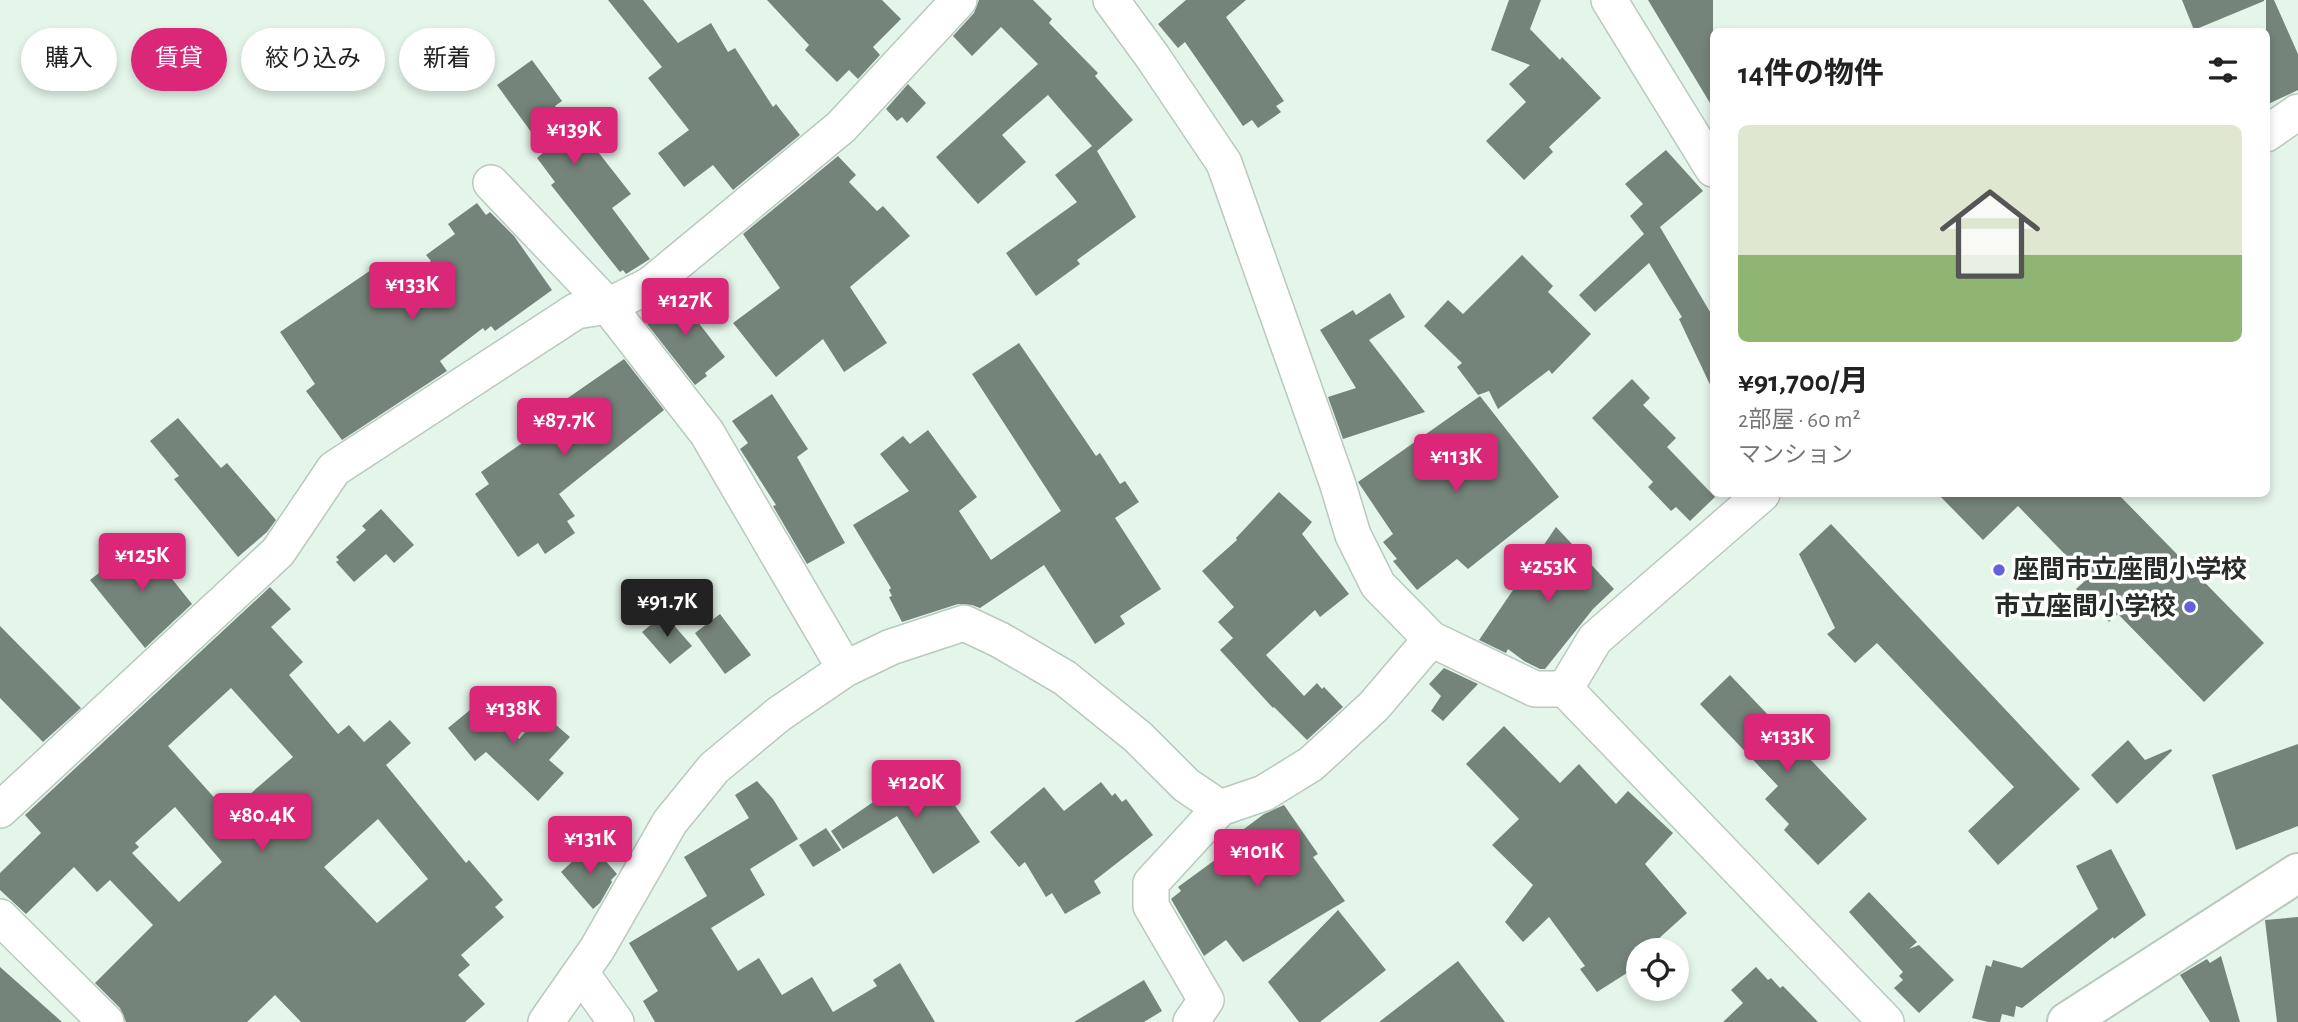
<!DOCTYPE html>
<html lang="ja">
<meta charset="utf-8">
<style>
body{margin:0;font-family:"Alegreya Sans","Noto Sans JP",sans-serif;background:#f6f6f6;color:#222;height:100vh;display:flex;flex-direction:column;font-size:26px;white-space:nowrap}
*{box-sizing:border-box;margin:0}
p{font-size:23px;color:#767676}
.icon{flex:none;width:38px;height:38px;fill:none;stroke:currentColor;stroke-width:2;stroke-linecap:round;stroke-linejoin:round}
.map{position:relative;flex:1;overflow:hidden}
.details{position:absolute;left:1710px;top:28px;width:560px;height:469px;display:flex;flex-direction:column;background:#fff;border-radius:10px;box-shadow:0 4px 10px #0003}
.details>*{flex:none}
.guide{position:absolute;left:21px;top:28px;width:665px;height:63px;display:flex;gap:14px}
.controls{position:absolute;left:1626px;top:938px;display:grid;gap:14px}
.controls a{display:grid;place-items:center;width:63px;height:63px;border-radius:50%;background:#fff;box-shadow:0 4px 10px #0003;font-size:35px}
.price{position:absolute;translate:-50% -60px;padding:0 16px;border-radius:7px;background:#db2777;color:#fff;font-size:23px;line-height:46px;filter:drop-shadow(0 2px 4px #0008)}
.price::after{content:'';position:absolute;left:50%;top:42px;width:21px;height:16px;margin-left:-10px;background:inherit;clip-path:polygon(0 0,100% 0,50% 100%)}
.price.current{background:#222;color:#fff}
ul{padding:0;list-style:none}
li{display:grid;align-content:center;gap:14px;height:371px;padding:0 28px}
li span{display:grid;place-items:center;height:217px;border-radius:10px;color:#555}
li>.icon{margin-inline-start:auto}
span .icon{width:126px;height:126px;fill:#fffc;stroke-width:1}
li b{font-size:30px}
h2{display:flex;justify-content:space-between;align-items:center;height:84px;padding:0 28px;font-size:30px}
.tag{padding:0 24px;border-radius:32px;background:#fff;box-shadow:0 4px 10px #0003;font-size:24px;line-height:63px}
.tag.current{background:#db2777;color:#fff}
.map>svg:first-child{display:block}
</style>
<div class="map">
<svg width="2298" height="1022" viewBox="0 0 2298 1022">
<rect width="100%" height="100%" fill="#e4f5ea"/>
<path fill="#75847a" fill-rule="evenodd" d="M608,0h35l35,43 33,-20 17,29 7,-4 38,59 3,-3 24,31 -67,55 -20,-25 -29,22 -26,-34 31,-23 -41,-52 14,-11z
M767,0h115l19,19 -28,28 7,8 -22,24 -9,-9 -12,12 -32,-32 4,-5z
M979,0h54l19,19 -3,4 49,50 -3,3 38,44 -36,31 39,66 -59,43 3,4 -44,32 -30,-43 71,-51 -22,-27 37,-29 -44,-51 -46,40 24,27 -48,42 -42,-47 102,-93 -37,-37 -29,29 -19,-20 21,-23z
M1186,0h60l-20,17 58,84 -8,5 5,6 -23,16 -6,-8 -9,6 -58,-84 -7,6 -20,-24z
M1509,0h32l-11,29 30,31 2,-3 39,41 -52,49 4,5 -29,28 -38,-39 40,-39 -17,-18 21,-19 -39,-15z
M1648,0h65v108z
M2182,0h82v1l-70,29z
M2266,0h8l24,54v36l-32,15z
M532,60l30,41 -7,5 35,46 5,-4 36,46 -19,14 38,51 -24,15 -3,-4 -3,2 -69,-87 4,-3 -18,-24 8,-7 -48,-66z
M908,84l18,19 -19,20 -5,-6 -5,4 -11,-12z
M1666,150l37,41 -43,36 53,90v74l-34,-72 3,-2 -33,-54 -54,49 -16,-17 65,-61 -14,-18 13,-12 -18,-20z
M838,156l18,19 -7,7 28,29 6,-5 27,30 -60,51 37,56 -43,29 -21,-33 -47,38 -43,-54 47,-35 -37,-54z
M477,203l9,12 4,-3 24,24 38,54 -57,41 -4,-5 -6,5 -2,-3 -43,33 7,10 -105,69 -36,-49 9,-7 -35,-52 91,-62 15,22 45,-31 -5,-6 29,-21 -7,-10z
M1522,255l31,31 -5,6 43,42 -39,40 -3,-4 -51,39 -9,-18 -11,4 -21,-28 5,-4 -38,-37 24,-26 15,14z
M674,291l51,66 -20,16 2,3 -12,9 -48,-61 12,-9 -7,-9z
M1390,293l15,24 -36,23 56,72 -82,27 -15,-42 28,-9 -36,-58 33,-20 3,5z
M1019,343l77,113 4,-3 20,31 5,-3 14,21 -24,16 46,71 -41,27 5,8 -30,20 -51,-79 -64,43 -8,-3 -14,-1 -56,18 -13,-25 3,-1 -3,-6 2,-2 -38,-63 56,-34 -29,-37 23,-18 7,8 18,-14 49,67 -18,14 32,49 70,-49 -89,-137z
M624,359l40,51 -105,84 16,22 -8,5 8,12 -30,21 -7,-11 -20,14 -43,-63 14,-10 -8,-12 54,-38 -2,-2 23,-16 -4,-7z
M1632,379l18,19 -7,7 33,33 -9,9 48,50 -25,24 -14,-14 -5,4 -23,-24 5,-5 -61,-64z
M772,394l36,55 -11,8 48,86 -38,21 -34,-58 3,-1 -36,-56 8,-6 -16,-22z
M1480,396l79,101 -91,72 -11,-10 -40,31 -24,-29 4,-2 -14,-17 10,-8 -35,-52z
M178,418l43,50 6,-5 49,57 -9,12 -29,25 -64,-78 5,-3 -29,-35z
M1279,492l33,30 -10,12 47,60 -29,23 -5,-7 -49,45 38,41 13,-13 5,6 2,-2 19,20 -36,33 -33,-33 -1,1 -53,-58 13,-12 -15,-16 16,-15 -32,-36 35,-31 -1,-2z
M1938,494h180l146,149 -60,59 -86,-88 -9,8 -33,-33 12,-11 -70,-72 -35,34z
M381,509l33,36 -20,18 -8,-9 -32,28 -18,-20 3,-2 -3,-3 30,-27 -4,-4z
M1831,524l249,265 -82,76 -30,-34 46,-44 -137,-144 -22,20 -28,-29 8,-6 -36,-74z
M1556,527l58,62 -21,20 -48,60h-5l-16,-8 -16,-12 -2,4 -27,-13z
M141,540l51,64 -47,44 -55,-68z
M270,587l21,22 -20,18 32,35 -14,13 49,59 11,-9 15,17 26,-22 21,23 -25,22 80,98 3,-3 34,40 -8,7 9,10 -43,38 9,10 -12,10 27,29 -20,18h-164l-26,-27 -28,27h-121l-6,-14 -25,-25 58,-58 -43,-45 -13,12 -23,-25 -48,47 -26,-24v-17l41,-40 -16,-18zM231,688l62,69 -65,56 -60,-67zM175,807l47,55 -43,40 -47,-49 7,-6 -4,-4zM378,819l50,60 -51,44 -53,-56z
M664,614l28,32 -22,18 -28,-32z
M720,614l31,41 -26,19 -30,-41z
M0,626l81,82 -38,34 -43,-44z
M1444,668l34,16 -35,37 -12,-10 10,-15 -12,-12z
M1730,675l137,144 -49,46 -34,-35 5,-6 -24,-25 13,-13 -78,-82z
M486,697l33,42 23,-26 28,24 -21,23 15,13 -26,28 -52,-49 -11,9 -27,-33z
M1504,726l56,57 19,-19 37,40 12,-13 45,42 -28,31 42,49 -41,37h-8v16l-41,26 -17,-23 5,-3 -36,-49 -26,25 -18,-20 28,-37 -41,-40 27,-26 -53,-55z
M2128,740l17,20 26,-11 1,2 -55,53 -26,-29z
M2298,744v82l-62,24 -24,-75z
M927,765l53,77 -47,32 -36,-58 -54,33 -12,-18z
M757,781l16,18 25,40 -48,30 15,26 -54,33 27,43 21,-13 23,37 30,-18 21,35 44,-26 -4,-6 27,-17 35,59h-280l-12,-21 15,-10 -29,-48 78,-47 -23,-39 65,-39 -14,-23z
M1101,782l11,14 3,-3 7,9 4,-3 27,36 -59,46 7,12 -36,21 -13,-21 -6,4 -21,-35 -6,5 -29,-35 54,-45 20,24z
M1284,805l34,49 -5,3 32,44 -102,61 -17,-22 -22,16 -33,-57 10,-8 -3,-4 67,-49 -5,-6 24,-18z
M826,828l15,22 -28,17 -14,-22z
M591,844l26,30 -6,6 1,2 -12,21 -7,6 -32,-37z
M2111,849l35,66 -32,24 -1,-2 -91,71 -6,-2 -2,11 -12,-3 -2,8h-12l-16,-4 14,-53 5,2 2,-7 29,8 76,-59 -22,-43z
M1869,892l48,50 -8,7 10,-4 35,35 -35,33 -25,-25 9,-8 -4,-4 4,-4 -54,-60z
M1338,910l48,60 -66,52h-21l-31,-40z
M2298,917v105h-21l-12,-102z
M2221,956l19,66h-30l-30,-47 27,-16 3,4z
M1458,961l47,61h-126z
M0,967l62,55h-62z
M1756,967l12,13 3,-2 9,10 3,-2 35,36h-95l20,-19 -12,-13z
M1144,980l18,31 -18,11h-70z"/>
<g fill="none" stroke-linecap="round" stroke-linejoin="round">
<defs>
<path id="minor" d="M1111,0l41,56 72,107 113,319 16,53 25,50 53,54 104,50h30l321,333
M1609,0l104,169
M2266,134l32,-22
M491,183l117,123 99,127 138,236
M1565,689l30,-50 167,-145
M0,810l278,-258 56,-83 242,-158 32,-5 42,-21 191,-158 118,-127
M0,917l106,105
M581,973l35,49
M546,1022l51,-73 73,-127 44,-54 65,-54 66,-45 46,-22 73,-24 36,17 65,38 73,59 48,48 34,23
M1191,1022l15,-22 -55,-94v-23l69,-75 44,-15 47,-29 63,-58 57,-67"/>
<path id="major" d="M2067,1022l231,-149"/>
</defs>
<use href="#minor" stroke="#b9c9be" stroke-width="38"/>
<use href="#major" stroke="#b9c9be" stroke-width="42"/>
<use href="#minor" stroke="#fff" stroke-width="35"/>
<use href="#major" stroke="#fff" stroke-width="38"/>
</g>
<g fill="#6361d9" stroke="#fff" stroke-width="2.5">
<circle cx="1999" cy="570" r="7"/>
<circle cx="2190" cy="607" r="7"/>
</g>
<g text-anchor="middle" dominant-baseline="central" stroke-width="7" stroke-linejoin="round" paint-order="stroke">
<g font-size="26" font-weight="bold" fill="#262c28" stroke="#fff" text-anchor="start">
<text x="2013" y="570">座間市立座間小学校</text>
<text x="2176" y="607" text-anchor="end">市立座間小学校</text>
</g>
</g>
</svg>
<div class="controls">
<a><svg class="icon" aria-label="locate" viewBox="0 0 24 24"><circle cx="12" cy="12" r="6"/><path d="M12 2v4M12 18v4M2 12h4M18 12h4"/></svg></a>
</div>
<b class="price" style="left:574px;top:167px">¥139K</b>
<b class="price" style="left:412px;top:322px">¥133K</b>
<b class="price" style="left:685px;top:338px">¥127K</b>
<b class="price" style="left:564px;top:458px">¥87.7K</b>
<b class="price" style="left:1456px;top:494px">¥113K</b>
<b class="price" style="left:142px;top:593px">¥125K</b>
<b class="price" style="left:1548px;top:604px">¥253K</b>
<b class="price current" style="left:667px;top:639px">¥91.7K</b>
<b class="price" style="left:513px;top:746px">¥138K</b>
<b class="price" style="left:1787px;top:774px">¥133K</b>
<b class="price" style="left:916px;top:820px">¥120K</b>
<b class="price" style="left:262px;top:853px">¥80.4K</b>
<b class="price" style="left:590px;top:876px">¥131K</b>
<b class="price" style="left:1257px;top:889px">¥101K</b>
<div class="guide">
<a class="tag">購入</a>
<a class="tag current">賃貸</a>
<a class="tag">絞り込み</a>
<a class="tag">新着</a>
</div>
<section class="details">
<h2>14件の物件<svg class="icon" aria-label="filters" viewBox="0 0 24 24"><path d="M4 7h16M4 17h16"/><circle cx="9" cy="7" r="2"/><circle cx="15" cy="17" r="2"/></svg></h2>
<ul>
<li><span style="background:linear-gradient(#dfe7d0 60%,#8fb573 0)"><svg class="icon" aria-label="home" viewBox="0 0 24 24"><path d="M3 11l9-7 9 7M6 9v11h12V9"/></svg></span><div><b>¥91,700/月</b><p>2部屋 · 60 m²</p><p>マンション</p></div></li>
</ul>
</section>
</div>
